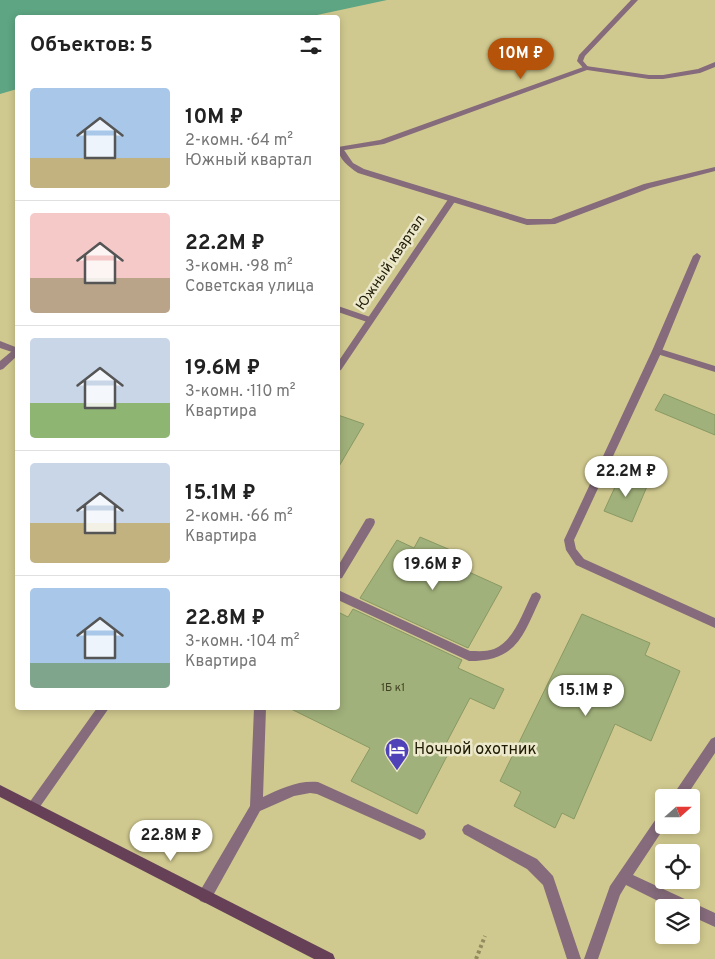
<!DOCTYPE html>
<html lang="ru">
<meta charset="utf-8">
<style>
body{margin:0;font-family:Overpass,sans-serif;background:#f6f6f6;color:#222;height:100vh;display:flex;flex-direction:column;font-size:19px;white-space:nowrap}
*{box-sizing:border-box;margin:0}
p{font-size:16px;color:#767676}
.icon{flex:none;width:28px;height:28px;fill:none;stroke:currentColor;stroke-width:2;stroke-linecap:round;stroke-linejoin:round}
.map{position:relative;flex:1;overflow:hidden}
.sheet{position:absolute;left:15px;top:15px;width:325px;height:695px;display:flex;flex-direction:column;background:#fff;border-radius:5px;box-shadow:0 2px 8px #0003}
.sheet>*{flex:none}
.needle{width:32px;rotate:69deg}
.tools{position:absolute;left:655px;top:789px;display:grid;gap:10px}
.tools a{display:grid;place-items:center;width:45px;height:45px;border-radius:5px;background:#fff;box-shadow:0 2px 8px #0003;font-size:25px}
.price{position:absolute;translate:-50% -42px;padding:0 11px;border-radius:18px;background:#fff;color:#222;font-size:16px;line-height:32px;filter:drop-shadow(0 1px 2px #0008)}
.price::after{content:'';position:absolute;left:50%;top:30px;width:15px;height:11px;margin-left:-8px;background:inherit;clip-path:polygon(0 0,100% 0,50% 100%)}
.price.active{background:#b45309;color:#fff}
ul{padding:0;list-style:none}
li{display:flex;align-items:center;gap:15px;height:125px;padding:0 15px}
li+li{border-top:1px solid #e0e0e0}
li span{display:grid;place-items:center;flex:none;width:140px;height:100px;border-radius:5px;color:#555}
li>.icon{margin-inline-start:auto}
span .icon{width:60px;height:60px;fill:#fffc;stroke-width:1}
li b{font-size:21px}
h2{display:flex;justify-content:space-between;align-items:center;height:60px;padding:0 15px;font-size:21px}
.map>svg:first-child{display:block}
</style>
<div class="map">
<svg width="715" height="959" viewBox="0 0 715 959">
<rect width="100%" height="100%" fill="#d0c98f"/>
<path fill="#5da583" d="M0,0h387l-84,18h-285l-1,71 -17,5z"/>
<path fill="#a1b17b" stroke="#899963" d="M664,394l51,21v20l-60,-25z
M338,415l26,9 -26,44z
M621,474l27,10 -16,38 -28,-11z
M420,537l47,20 -7,11 42,19 -34,61 -108,-50 37,-58 17,8z
M353,609l109,51 -4,8 46,21 -10,20 -24,-11 -29,55 6,3 -30,58 -66,-33 19,-33 -81,-40h49v-96l10,5z
M582,614l68,29 -5,12 35,16 -29,70 -36,-17 -41,95 -12,-6 -7,15 -41,-22 7,-14 -21,-11z"/>
<g fill="none" stroke-linecap="round" stroke-linejoin="round">
<path stroke="#918b5e" stroke-width="4" stroke-dasharray="3 3" stroke-linecap="butt" d="M476,959l9,-23"/>
<path fill="#856b7b" fill-rule="evenodd" d="M631,0h7l-53,56 -2,5 6,7 -5,1 -7,-8 2,-6z
M338,147h4l11,16 11,6 163,50h24l93,-35 71,-17v4l-65,17 -95,36 -28,1 -169,-52c-9,-6 -20,-14 -20,-26z
M697,253l4,3 -39,95 -88,189 2,9 8,10 131,59v10l-139,-63 -10,-15 -2,-10 88,-189 41,-95z
M338,306l35,12 1,2 -4,3 -32,-11z
M0,341l18,7v6l-18,-6z
M370,518l4,1 1,3 -1,3 -32,53 -4,1v-13l28,-47z
M338,590l132,61c8,0 16,1 24,-2 20,-8 29,-37 38,-55l4,-2 4,2 1,3c-18,38 -23,64 -72,64l-131,-61z
M254,708h12l-3,89c17,-8 35,-17 55,-15l106,48 2,4 -2,4 -4,2 -4,-2 -99,-44 -7,-1 -16,3 -34,15 -50,90 -5,2 -5,-2 -2,-5 2,-5 50,-85z
M715,737v16l-30,45h-14l40,-59z
M664,811v14h2l-33,50 82,38v14l-24,-11v-8h-19l-46,-23 -6,10 -22,64h-14l26,-73 50,-73z
M468,824l69,35 16,17 28,83h-14l-24,-74 -16,-16 -63,-35 -2,-4 2,-4z"/>
<path fill="#856b7b" fill-rule="evenodd" d="M715,62v5l-15,6 -37,6h-14l-62,-9 -203,74 -46,7v-4l42,-7 206,-74 63,9h14l35,-6z
M449,198h6l1,2 -115,170 -3,1v-9z
M18,346v9l-15,14 -3,1v-9z
M657,348l58,18v6l-61,-19 -2,-2z
M97,708h12l-72,103 -4,2 -4,-2 -2,-4 2,-4z"/>
<path fill="#654057" fill-rule="evenodd" d="M0,785l333,169 2,5h-21l-314,-162z"/>
</g>
<defs>
<symbol id="hotel-pin" viewBox="-11 -11 22 30"><path d="M0 17L-7.5 6A9.5 9.5 0 1 1 7.5 6Z" fill="#4f42b9" stroke="#ece8cb"/><path d="M-6-4.5h1.5V1H6V5H4.5V3h-9V5H-6ZM-4 0a1.8 1.8 0 1 1 3.6 0ZM.5 0V-2.5h3Q6-2.5 6 0Z" fill="#fff"/></symbol>
</defs>
<g fill-rule="evenodd">
<use href="#hotel-pin" x="383" y="736" width="28" height="38"/>
</g>
<g text-anchor="middle" dominant-baseline="central" stroke-width="5" stroke-linejoin="round" paint-order="stroke">
<g font-size="11" fill="#404022">
<text x="393" y="688">1Б к1</text>
</g>
<g font-size="14" fill="#1f1b05" stroke="#ece8cb">
<text transform="translate(391 263) rotate(-56)">Южный квартал</text>
</g>
<g font-size="16" fill="#1f1b05" stroke="#ece8cb" text-anchor="start">
<text x="414" y="750">Ночной охотник</text>
</g>
</g>
</svg>
<div class="tools">
<a><svg class="needle" viewBox="-14 -14 28 28"><path d="M0-13l5 13h-10z" fill="#e53935"/><path d="M0 13l5-13h-10z" fill="#767676"/></svg></a>
<a><svg class="icon" aria-label="locate" viewBox="0 0 24 24"><circle cx="12" cy="12" r="6"/><path d="M12 2v4M12 18v4M2 12h4M18 12h4"/></svg></a>
<a><svg class="icon" aria-label="layers" viewBox="0 0 24 24"><path d="M12 4l9 5-9 5-9-5zM3 14l9 5 9-5"/></svg></a>
</div>
<b class="price active" style="left:521px;top:80px">10M ₽</b>
<b class="price" style="left:626px;top:498px">22.2M ₽</b>
<b class="price" style="left:433px;top:591px">19.6M ₽</b>
<b class="price" style="left:586px;top:717px">15.1M ₽</b>
<b class="price" style="left:171px;top:862px">22.8M ₽</b>
<section class="sheet">
<h2>Объектов: 5<svg class="icon" aria-label="filters" viewBox="0 0 24 24"><path d="M4 7h16M4 17h16"/><circle cx="9" cy="7" r="2"/><circle cx="15" cy="17" r="2"/></svg></h2>
<ul>
<li><span style="background:linear-gradient(#a9c7e8 70%,#c2b280 0)"><svg class="icon" aria-label="home" viewBox="0 0 24 24"><path d="M3 11l9-7 9 7M6 9v11h12V9"/></svg></span><div><b>10M ₽</b><p>2-комн. · 64 m²</p><p>Южный квартал</p></div></li>
<li><span style="background:linear-gradient(#f6c9c9 65%,#b9a48a 0)"><svg class="icon" aria-label="home" viewBox="0 0 24 24"><path d="M3 11l9-7 9 7M6 9v11h12V9"/></svg></span><div><b>22.2M ₽</b><p>3-комн. · 98 m²</p><p>Советская улица</p></div></li>
<li><span style="background:linear-gradient(#c9d6e8 65%,#8fb573 0)"><svg class="icon" aria-label="home" viewBox="0 0 24 24"><path d="M3 11l9-7 9 7M6 9v11h12V9"/></svg></span><div><b>19.6M ₽</b><p>3-комн. · 110 m²</p><p>Квартира</p></div></li>
<li><span style="background:linear-gradient(#c9d6e8 60%,#c2b280 0)"><svg class="icon" aria-label="home" viewBox="0 0 24 24"><path d="M3 11l9-7 9 7M6 9v11h12V9"/></svg></span><div><b>15.1M ₽</b><p>2-комн. · 66 m²</p><p>Квартира</p></div></li>
<li><span style="background:linear-gradient(#a9c7e8 75%,#7fa58c 0)"><svg class="icon" aria-label="home" viewBox="0 0 24 24"><path d="M3 11l9-7 9 7M6 9v11h12V9"/></svg></span><div><b>22.8M ₽</b><p>3-комн. · 104 m²</p><p>Квартира</p></div></li>
</ul>
</section>
</div>
